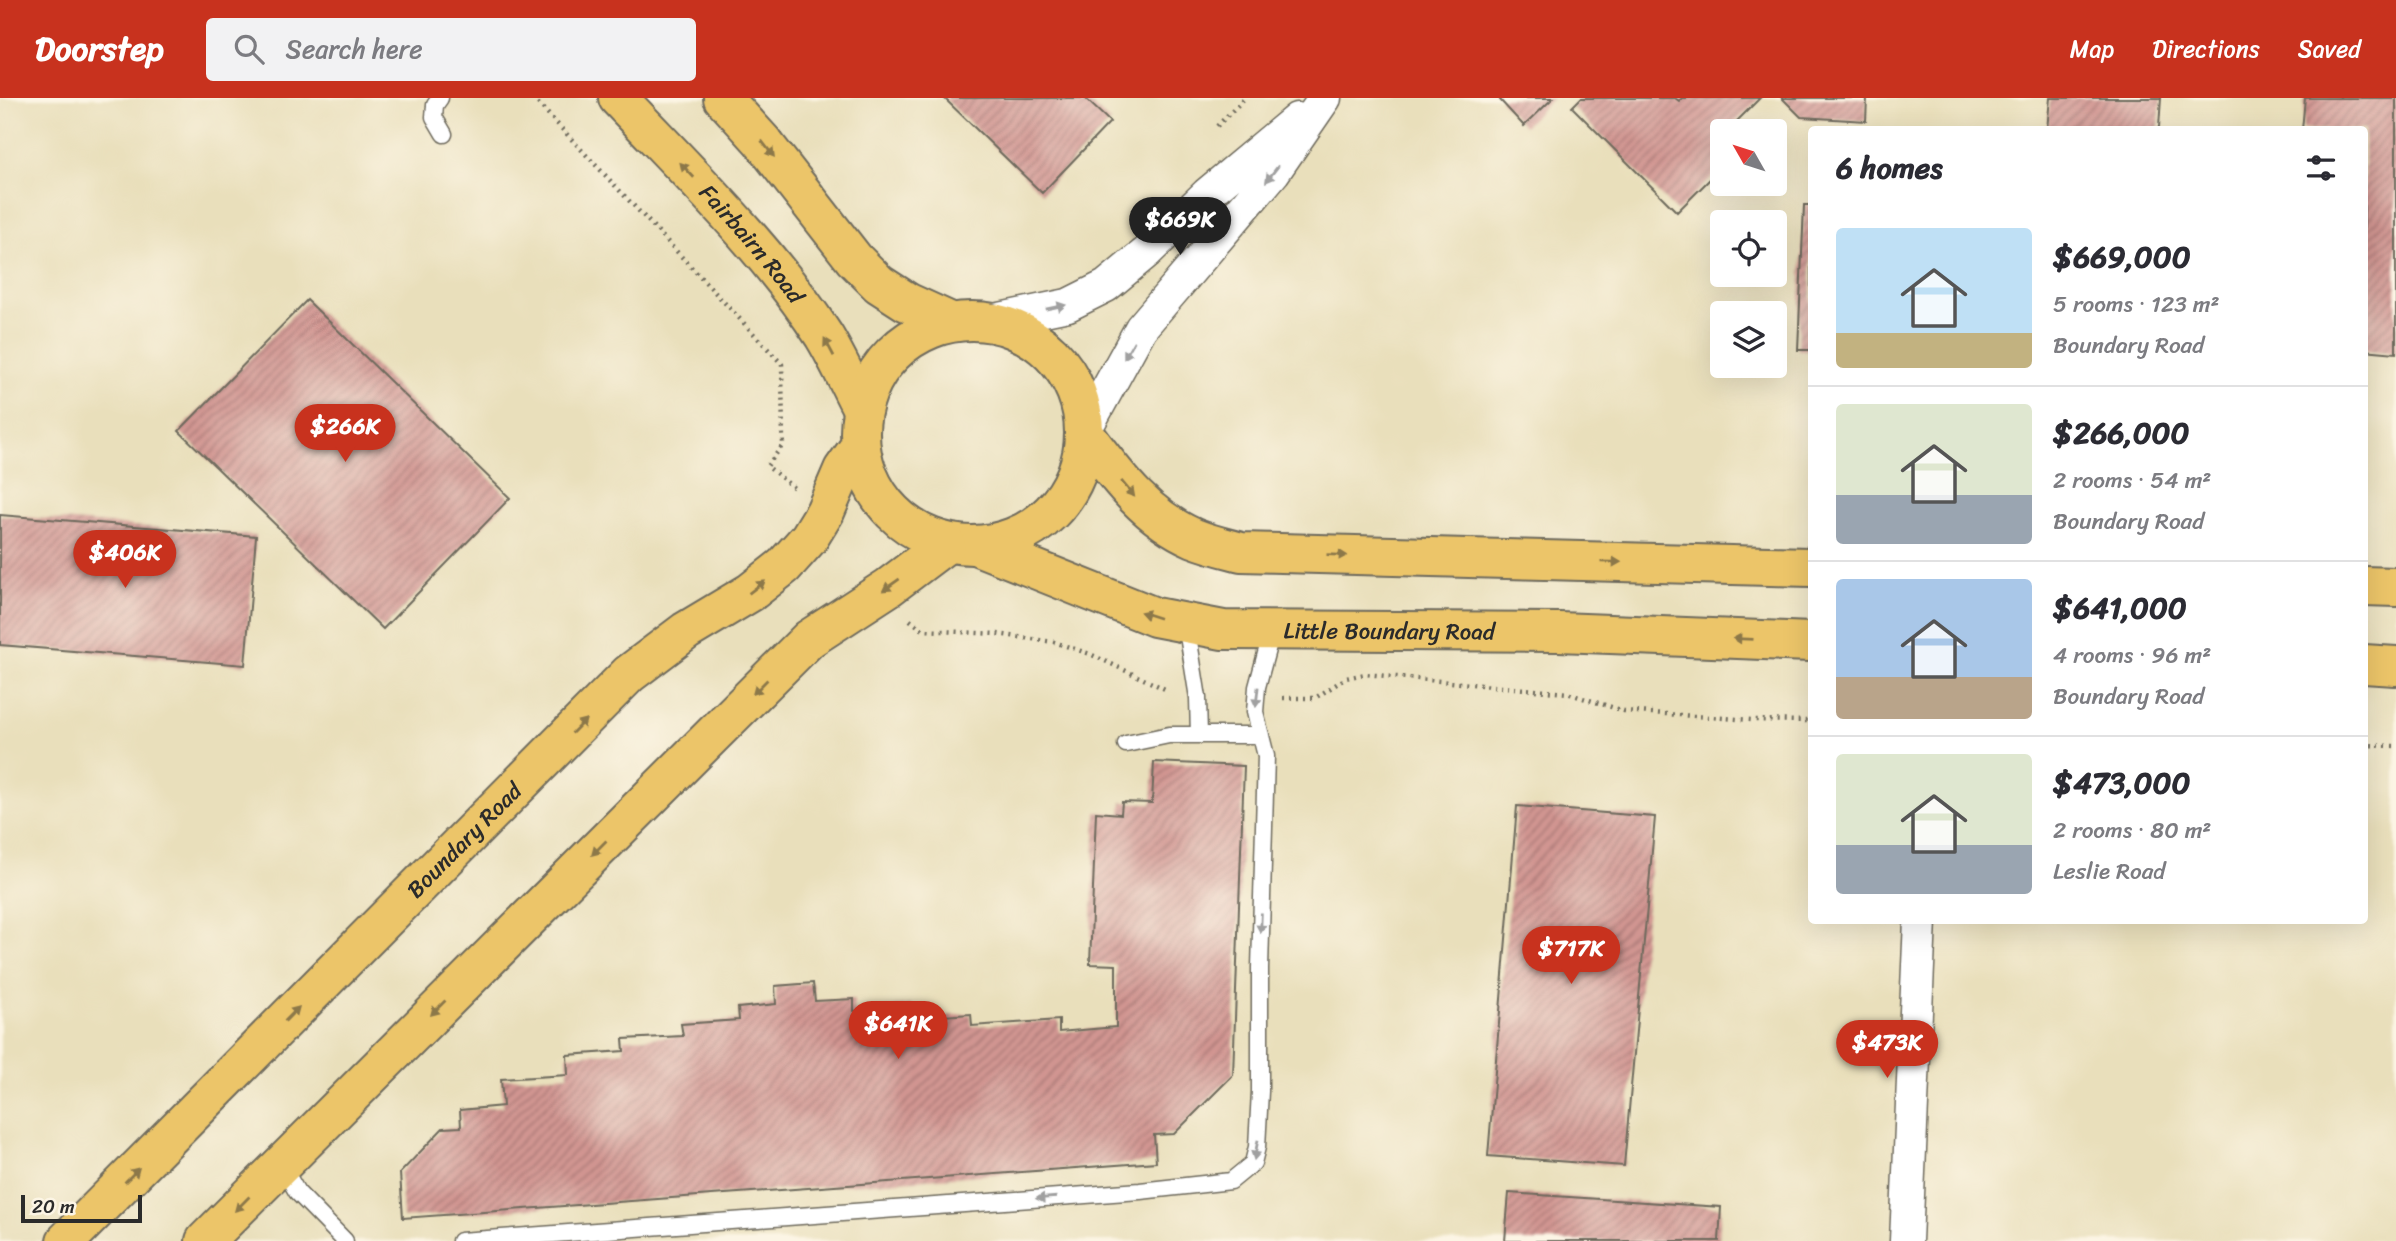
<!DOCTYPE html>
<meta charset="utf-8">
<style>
body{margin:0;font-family:Sriracha,sans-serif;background:#f2f2f3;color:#2b2b33;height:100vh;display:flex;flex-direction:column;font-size:26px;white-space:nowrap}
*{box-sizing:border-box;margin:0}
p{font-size:23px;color:#7c7c81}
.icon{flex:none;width:38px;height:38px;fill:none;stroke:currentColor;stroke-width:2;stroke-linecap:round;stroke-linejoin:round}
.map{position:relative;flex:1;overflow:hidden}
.drawer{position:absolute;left:1808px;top:28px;width:560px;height:798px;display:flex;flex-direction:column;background:#fff;border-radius:7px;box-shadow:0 7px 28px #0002}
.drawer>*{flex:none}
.needle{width:46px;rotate:309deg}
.tools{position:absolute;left:1710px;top:21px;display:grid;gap:14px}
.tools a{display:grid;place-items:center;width:77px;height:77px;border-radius:7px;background:#fff;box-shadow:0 7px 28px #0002;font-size:35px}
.scale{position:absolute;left:21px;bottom:18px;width:121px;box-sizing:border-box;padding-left:7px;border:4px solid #2b2b2b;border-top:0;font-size:19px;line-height:24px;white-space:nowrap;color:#2b2b2b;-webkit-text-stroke:5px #fcf5e5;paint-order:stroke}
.price{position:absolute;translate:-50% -60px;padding:0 16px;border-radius:24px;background:#c8321e;color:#fff;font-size:23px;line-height:46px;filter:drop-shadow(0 2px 4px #0008)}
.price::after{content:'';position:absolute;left:50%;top:42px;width:21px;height:16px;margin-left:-10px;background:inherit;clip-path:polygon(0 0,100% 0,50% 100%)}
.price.current{background:#222;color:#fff}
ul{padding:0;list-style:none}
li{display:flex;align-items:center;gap:21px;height:175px;padding:0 28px}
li+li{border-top:2px solid #e1e1e2}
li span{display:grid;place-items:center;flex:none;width:196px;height:140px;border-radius:7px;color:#555}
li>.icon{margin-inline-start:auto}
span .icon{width:84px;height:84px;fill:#fffc;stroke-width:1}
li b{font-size:30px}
h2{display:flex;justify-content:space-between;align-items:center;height:84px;padding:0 28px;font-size:30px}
header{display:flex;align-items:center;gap:42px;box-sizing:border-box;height:98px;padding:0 35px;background:#c8321e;color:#fff}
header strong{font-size:33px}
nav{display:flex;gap:38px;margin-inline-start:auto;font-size:24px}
.search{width:490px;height:63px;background:#f2f2f3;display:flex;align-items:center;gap:18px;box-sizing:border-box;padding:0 24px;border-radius:7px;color:#7c7c81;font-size:26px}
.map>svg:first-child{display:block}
</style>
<header>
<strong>Doorstep</strong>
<div class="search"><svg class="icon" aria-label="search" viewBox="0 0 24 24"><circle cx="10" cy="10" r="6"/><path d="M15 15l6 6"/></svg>Search here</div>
<nav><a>Map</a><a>Directions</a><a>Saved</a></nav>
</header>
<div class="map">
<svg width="2396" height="1143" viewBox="0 0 2396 1143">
<defs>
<pattern id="building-hatch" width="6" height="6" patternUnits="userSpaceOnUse" patternTransform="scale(1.75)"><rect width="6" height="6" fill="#d19591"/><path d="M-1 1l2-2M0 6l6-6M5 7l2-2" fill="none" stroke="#aa7a77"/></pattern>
</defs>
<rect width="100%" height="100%" fill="#fcf5e5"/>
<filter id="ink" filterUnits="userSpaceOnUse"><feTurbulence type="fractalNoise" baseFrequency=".0143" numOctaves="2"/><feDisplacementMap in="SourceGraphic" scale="14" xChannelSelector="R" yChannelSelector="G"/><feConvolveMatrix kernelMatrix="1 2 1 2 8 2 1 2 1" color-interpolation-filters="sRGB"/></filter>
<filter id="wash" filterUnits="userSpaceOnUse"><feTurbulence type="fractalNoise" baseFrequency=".00686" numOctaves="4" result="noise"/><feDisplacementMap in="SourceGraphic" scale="28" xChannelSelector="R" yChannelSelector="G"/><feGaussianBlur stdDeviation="1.57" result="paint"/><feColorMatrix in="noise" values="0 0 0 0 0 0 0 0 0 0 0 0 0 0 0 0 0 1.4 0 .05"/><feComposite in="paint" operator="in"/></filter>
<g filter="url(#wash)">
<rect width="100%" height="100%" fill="#e9dfbb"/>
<g id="blocks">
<path fill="url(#building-hatch)" d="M944,0h141l25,24 -68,71z
M1502,0h51l-29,28 -24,-26z
M1581,0h94l4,3 3,-3h78l-33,33h-5v5l-4,5 4,4v22l-45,45 -105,-105z
M1782,0h85l-1,23 -65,-4z
M2050,0h111l-2,29 -3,3h-109z
M2305,0h91v255l-32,-3v-220h-62z
M1804,107h7v145h-13z
M307,202l203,198 -127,131 -204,-198z
M0,417l256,21 -11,129 -245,-20z
M1154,664l90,4 -11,309 -59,59 -20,1 2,27 -753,56 -3,-45 43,-45 18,-1 -1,-17 43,-4 -2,-27 67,-4 -1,-20 57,-4 -1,-12 60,-3 -2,-12 58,-4 -1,-12 38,-4 -1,-18 38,-3 2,18 39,-2v12l59,-6v13l58,-4 1,12 87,-6v12l57,-5v-62l-26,-1 6,-152 25,2 1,-12 30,1z
M1517,708l138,11 -31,349 -136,-10z
M1509,1095l212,14 -2,34h-214z"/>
</g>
</g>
<g filter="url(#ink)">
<use href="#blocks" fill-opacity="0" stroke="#6e6a5d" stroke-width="2"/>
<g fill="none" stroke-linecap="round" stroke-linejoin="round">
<defs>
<path id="lane" d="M440,0l-5,7 -1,12 10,17
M1186,525l12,75 1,37
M1126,646l43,-9h92
M288,1062l1,18 8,14 48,49
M460,1143l680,-50 91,-10 22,-18 4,-16 3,-56v-123l6,-212 -11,-44 2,-25 15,-56"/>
<path id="street" d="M990,223l78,-16 38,-19 41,-34 60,-58 90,-75
M1085,332l56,-102 133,-156 51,-74
M1906,1143l14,-321"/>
<g id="primary">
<path id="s1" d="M618,0c72,76 149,150 206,238 14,23 25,48 37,71"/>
<path d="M723,0l39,43 92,118 25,25 28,18 44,20"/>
<circle cx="972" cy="335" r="112"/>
<path d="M1086,338c31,41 60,81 108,102 15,6 32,10 47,14l570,15"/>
<path id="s2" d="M980,449l175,70 68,13 336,2 252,10"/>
<path d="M2364,488l32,1"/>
<path d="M2364,566l32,2"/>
<path id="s3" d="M66,1143l563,-567 57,-43 65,-39 33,-26 25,-28 16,-26 18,-42 17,-24"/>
<path d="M205,1143l604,-602 80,-52 57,-43"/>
</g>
</defs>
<use href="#lane" stroke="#6e6a5d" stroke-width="19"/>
<use href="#street" stroke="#6e6a5d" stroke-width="35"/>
<use href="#primary" stroke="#6e6a5d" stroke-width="42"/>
<path stroke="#6e6a5d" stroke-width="4.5" stroke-dasharray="2 5" stroke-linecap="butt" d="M533,0l249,266 1,81 -16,21 27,22
M1217,28l28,-28
M910,522l13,10 74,4 57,8 36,12 77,36
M1283,600h32l31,-20 19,-4 202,19 57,18 127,9 60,1
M2364,647l32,1"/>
<use href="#lane" stroke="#fff" stroke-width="16"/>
<use href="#street" stroke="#fff" stroke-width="32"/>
<use href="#primary" stroke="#ecc569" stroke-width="38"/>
</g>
<defs><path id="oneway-solid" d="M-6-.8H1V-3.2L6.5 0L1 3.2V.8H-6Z" transform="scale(1.75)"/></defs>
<g fill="#8c784a">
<use href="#oneway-solid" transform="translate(768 51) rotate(52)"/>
<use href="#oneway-solid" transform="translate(687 72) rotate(-133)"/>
<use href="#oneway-solid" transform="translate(829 249) rotate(-118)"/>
<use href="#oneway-solid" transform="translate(1128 391) rotate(50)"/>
<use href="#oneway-solid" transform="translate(1337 457) rotate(2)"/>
<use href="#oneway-solid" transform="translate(1611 464) rotate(1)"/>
<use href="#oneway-solid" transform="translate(891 487) rotate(145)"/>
<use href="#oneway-solid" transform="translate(757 489) rotate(-37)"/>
<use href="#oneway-solid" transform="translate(1150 517) rotate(-162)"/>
<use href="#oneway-solid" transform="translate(1743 541) rotate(-178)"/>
<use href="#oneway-solid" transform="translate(760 589) rotate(135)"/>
<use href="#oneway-solid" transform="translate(579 628) rotate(-45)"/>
<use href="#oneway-solid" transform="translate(599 750) rotate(135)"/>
<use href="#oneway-solid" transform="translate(438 910) rotate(135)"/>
<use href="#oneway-solid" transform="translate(292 916) rotate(-45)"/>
<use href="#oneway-solid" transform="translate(132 1077) rotate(-45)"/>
<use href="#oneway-solid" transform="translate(242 1106) rotate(135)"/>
</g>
<g fill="#a0a0a0">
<use href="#oneway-solid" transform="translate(1272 76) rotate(128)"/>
<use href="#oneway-solid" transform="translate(1056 209) rotate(-12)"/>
<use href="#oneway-solid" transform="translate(1129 252) rotate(120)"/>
<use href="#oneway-solid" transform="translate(1257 599) rotate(96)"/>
<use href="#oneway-solid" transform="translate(1261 825) rotate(92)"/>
<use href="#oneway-solid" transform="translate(1256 1052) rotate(101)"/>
<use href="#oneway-solid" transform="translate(1046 1100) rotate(176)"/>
</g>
</g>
<g text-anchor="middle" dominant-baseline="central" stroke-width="5" stroke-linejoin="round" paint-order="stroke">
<g font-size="23" fill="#2b2b2b" stroke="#fcf5e5">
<text stroke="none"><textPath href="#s1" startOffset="198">Fairbairn Road</textPath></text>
<text stroke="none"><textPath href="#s2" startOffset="424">Little Boundary Road</textPath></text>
<text stroke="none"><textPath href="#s3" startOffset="565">Boundary Road</textPath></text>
</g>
</g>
</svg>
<div class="tools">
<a><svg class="needle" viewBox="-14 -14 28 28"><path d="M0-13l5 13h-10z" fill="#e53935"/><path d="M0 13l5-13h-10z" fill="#7c7c81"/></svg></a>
<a><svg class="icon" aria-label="locate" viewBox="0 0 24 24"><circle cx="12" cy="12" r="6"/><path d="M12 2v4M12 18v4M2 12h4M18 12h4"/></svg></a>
<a><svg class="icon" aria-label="layers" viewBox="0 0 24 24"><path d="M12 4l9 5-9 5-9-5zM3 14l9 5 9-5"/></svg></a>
</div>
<div class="scale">20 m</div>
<b class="price current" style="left:1180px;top:159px">$669K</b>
<b class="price" style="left:345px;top:366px">$266K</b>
<b class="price" style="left:125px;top:492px">$406K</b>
<b class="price" style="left:1571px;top:888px">$717K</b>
<b class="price" style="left:898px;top:963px">$641K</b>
<b class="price" style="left:1887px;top:982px">$473K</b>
<section class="drawer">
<h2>6 homes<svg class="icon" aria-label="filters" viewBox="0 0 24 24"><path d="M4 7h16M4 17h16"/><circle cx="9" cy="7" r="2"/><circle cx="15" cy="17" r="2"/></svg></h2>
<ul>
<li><span style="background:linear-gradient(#bfe0f5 75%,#c2b280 0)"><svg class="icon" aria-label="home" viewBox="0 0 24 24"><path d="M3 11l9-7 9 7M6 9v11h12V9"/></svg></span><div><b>$669,000</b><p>5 rooms · 123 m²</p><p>Boundary Road</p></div></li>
<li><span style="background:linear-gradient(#dfe7d0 65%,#9aa5b1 0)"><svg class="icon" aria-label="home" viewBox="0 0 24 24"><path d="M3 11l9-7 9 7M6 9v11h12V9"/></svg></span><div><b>$266,000</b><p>2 rooms · 54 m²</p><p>Boundary Road</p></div></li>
<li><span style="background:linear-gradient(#a9c7e8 70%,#b9a48a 0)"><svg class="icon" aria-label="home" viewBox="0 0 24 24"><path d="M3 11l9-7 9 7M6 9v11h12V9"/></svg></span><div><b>$641,000</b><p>4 rooms · 96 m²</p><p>Boundary Road</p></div></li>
<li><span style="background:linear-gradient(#dfe7d0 65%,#9aa5b1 0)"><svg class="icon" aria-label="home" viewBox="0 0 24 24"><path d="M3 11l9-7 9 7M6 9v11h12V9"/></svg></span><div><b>$473,000</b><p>2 rooms · 80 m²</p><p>Leslie Road</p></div></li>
</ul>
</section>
</div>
